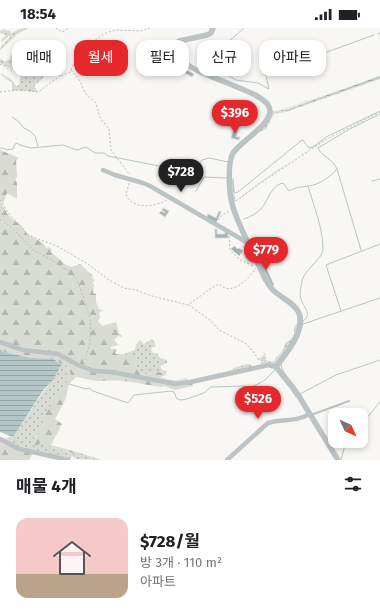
<!DOCTYPE html>
<html lang="ko">
<meta charset="utf-8">
<style>
body{margin:0;font-family:"Fira Sans","Noto Sans KR",sans-serif;background:#f6f6f6;color:#202124;height:100vh;display:flex;flex-direction:column;font-size:15px;white-space:nowrap}
*{box-sizing:border-box;margin:0}
p{font-size:13px;color:#757577}
.icon{flex:none;width:22px;height:22px;fill:none;stroke:currentColor;stroke-width:2;stroke-linecap:round;stroke-linejoin:round}
.map{position:relative;height:432px;overflow:hidden}
.details{display:flex;flex-direction:column;background:#fff;flex:1}
.details>*{flex:none}
.guide{position:absolute;left:12px;top:12px;width:356px;height:36px;display:flex;gap:8px}
.needle{width:26px;rotate:134deg}
.fabs{position:absolute;left:328px;top:380px;display:grid;gap:8px}
.fabs a{display:grid;place-items:center;width:40px;height:40px;border-radius:8px;background:#fff;box-shadow:0 2px 6px #0003;font-size:20px}
.price{position:absolute;translate:-50% -34px;padding:0 9px;border-radius:14px;background:#e4282b;color:#fff;font-size:13px;line-height:26px;filter:drop-shadow(0 1px 2px #0008)}
.price::after{content:'';position:absolute;left:50%;top:24px;width:12px;height:9px;margin-left:-6px;background:inherit;clip-path:polygon(0 0,100% 0,50% 100%)}
.price.current{background:#222;color:#fff}
ul{padding:0;list-style:none}
li{display:flex;align-items:center;gap:12px;height:100px;padding:0 16px}
li+li{border-top:1px solid #e0e0e0}
li span{display:grid;place-items:center;flex:none;width:112px;height:80px;border-radius:12px;color:#555}
li>.icon{margin-inline-start:auto}
span .icon{width:48px;height:48px;fill:#fffc;stroke-width:1}
li b{font-size:17px}
h2{display:flex;justify-content:space-between;align-items:center;height:48px;padding:0 16px;font-size:17px}
.tag{padding:0 14px;border-radius:12px;background:#fff;box-shadow:0 2px 6px #0003;font-size:14px;line-height:36px}
.tag.current{background:#e4282b;color:#fff}
.status{display:flex;justify-content:space-between;align-items:center;height:28px;padding:0 20px;background:#fff;direction:ltr}
.status svg{height:11px;fill:currentColor}
.map>svg:first-child{display:block}
</style>
<div class="status"><b>18:54</b><svg viewBox="0 0 49 12"><path d="M0 12V9h3v3zM5 12V6h3v6zM10 12V3h3v9zM15 12V0h3v12zM26 1h20v11H26zM47 4h2v5h-2z"/></svg></div>
<div class="map">
<svg width="380" height="432" viewBox="0 0 380 432">
<defs>
<pattern id="grass-dots" width="8" height="8" patternUnits="userSpaceOnUse"><rect width="8" height="8" fill="#d9dcd4"/><path d="M2 2h.1M6 6h.1" fill="none" stroke="#b3b7b1" stroke-width="1.8" stroke-linecap="round"/></pattern>
<pattern id="forest-firs" width="22" height="20" patternUnits="userSpaceOnUse"><rect width="22" height="20" fill="#d9dcd4"/><path d="M5 1l3.5 6h-7zM16 11l3.5 6h-7z" fill="#b3b7b1"/></pattern>
<pattern id="water-rules" width="6" height="5" patternUnits="userSpaceOnUse"><rect width="6" height="5" fill="#b4c6c6"/><path d="M0 2.5h6" fill="none" stroke="#96a6a6"/></pattern>
</defs>
<rect width="100%" height="100%" fill="#f8f7f4"/>
<path fill="url(#grass-dots)" d="M23,0h6l-12,6 -3,4 -14,12v-2l10,-11 -1,-1 -7,6 -1,-2 5,-5 -6,-2v-2l6,-2v1l4,1 1,2z
M214,0h2c-8,17 -31,6 -41,20 1,9 17,21 25,20l2,2 56,23 10,9 5,9 8,-1 99,-34 -94,33v2l94,-33v1l-94,33 -12,2 -8,15 -10,5 -22,21 -2,9v12l2,10 1,14 3,-1 35,-26 36,-23 -1,-2 1,1 8,-4 9,-7 54,-26 -54,26 -53,36 -34,25 -6,3c-2,-7 -1,-15 -2,-22 -2,-39 15,-34 36,-58 6,-11 4,-19 -7,-26l-70,-30 -11,-9 -4,-5v-5c8,-13 34,-2 39,-19z
M36,12l1,2 -1,5 -1,10 17,11 -13,-5 -6,2v-2l-9,1v4l-10,3 -14,-8v-4l5,2 5,-2v-3l3,-2 5,8 11,-3v-2h-7l-3,-2 1,-4 8,-4z
M40,37l10,4 -4,6 -12,11 4,6 -26,-2v-7l-11,-8v-2l11,7 5,7 2,-3 2,-12z
M259,238c3,7 6,16 11,22 7,8 17,12 25,20 15,15 -9,45 -19,58l-7,-2 -87,19 4,-5 2,2 44,-10 1,-2 15,-4 5,2 5,-1 6,-4 -6,-2 5,-3 2,-4 1,8 6,2 3,-2v-2l7,-6 3,-9 6,-4 3,-5v-6l3,-5v-10l-27,-24 -13,-22z
M151,311h2l3,8h-3l-2,2 2,4h4l3,5 7,2v3l-7,3 2,4 5,1 -1,4 -7,-3 -18,3 -6,-11 2,-9h-16l14,-5 1,-5 4,-5 4,4z
M62,336l6,2 3,9 -32,58 -5,5 20,10 22,6 1,-2 24,8 -25,-1 -4,-3 -3,4 -47,-11 -20,-10 11,-2 32,-48 8,-9z"/>
<path fill="url(#forest-firs)" d="M0,122l19,8 -3,2 1,17 -2,3 2,3v16l-10,-6 -4,11 -3,-5z
M0,173l8,14 13,11 7,9 14,7 5,6 2,-1 3,3 -1,2 14,12 6,3 9,-3 13,12 -1,2 3,2 -3,3 2,1 -1,9 3,1v8l3,7 4,1 -4,3 1,4 -2,4 4,5 14,-4 3,11 3,3 -1,1 -3,-1 -4,4 5,5 -8,2v2h4l2,1 -2,2 1,2 21,1 -2,9 6,11 18,-3 7,3 -6,2c9,3 17,5 26,1l-4,5 -80,-12 -18,-4 3,-15 -4,15 -15,-9 -45,-9 -23,-8v-120l17,12 -17,-13z
M0,315l58,12 21,12 81,15 32,1 1,3 -18,4 -11,-4 -2,1c-13,-1 -26,-5 -38,-6 -9,-1 -17,0 -26,0 -5,0 -14,-3 -22,-4l-7,7 -3,14 -11,21 7,5 -11,21 26,7 -1,2 -22,-6 -13,-6 -4,5 -5,-3 12,-20 -3,-4 30,-45 -3,-9 -11,-4 -4,-4c-18,2 -36,-2 -53,-8z
M0,412l33,14 -4,6h-29z"/>
<path fill="url(#water-rules)" d="M380,48v2l-94,33v-1z
M0,322c17,6 36,10 53,8l4,4 5,2 -9,16 -9,9 -31,48 -13,-5z"/>
<g fill="none" stroke-linecap="round" stroke-linejoin="round">
<path stroke="#b4c6c6" stroke-width="1" d="M244,0l-18,16 -17,7 3,15 24,14 22,3 11,6 -3,-13v-2l108,-39
M378,6l2,-1
M12,89l6,4 6,7 6,3 5,5 3,10
M0,120h3l4,2 6,-1 2,-5 2,-1 3,2 11,3 32,-3 14,5 9,-3 9,6h9l4,3 82,16 5,-1 7,-11 7,-2 19,4
M337,141l24,81
M233,151l1,13 2,1 2,-1 64,-52h1l5,7 2,1 6,-3 10,-8 54,-26
M372,153l8,-2
M196,163l8,-14 23,1
M244,191c6,-2 12,-5 17,-10 7,-8 10,-24 22,-26l6,8c7,-4 12,-4 20,-5 10,-1 22,-10 28,-17 -4,-10 -15,-12 -19,-21l30,-18 32,-16
M341,283l-15,-46 54,-21
M303,296l77,-26
M302,299l1,-6c10,-7 0,-14 -2,-22 -2,-5 0,-12 1,-18 1,-10 21,-22 21,-32 0,-21 -9,-42 -15,-63
M281,336c0,8 11,17 15,24
M69,356l17,5 3,-1 4,3 35,12 6,-8 37,-4 3,1 3,7 4,1 6,-1 17,-6 7,-6 31,-1 10,1 13,-7 10,-10
M292,363l4,6
M300,366l36,-19 44,-15
M361,397l19,-23
M341,432l5,-19"/>
</g>
<path fill="#a5b2b4" stroke="#d9d9d7" d="M185,41l9,5 -2,3 -9,-5z
M234,100l4,1 -2,8h4l-1,3 -8,-2z
M163,180l6,3 -4,6 -6,-4 2,-2 4,2v-1l-3,-2z
M219,183l2,1 -5,11 -10,-4 2,-5 8,4z
M215,201h2v5h8v-2h3v6h-13z
M234,218l4,3 1,-1 4,3 -4,5 -8,-7z
M261,229l13,28 -2,1 -14,-28z"/>
<g fill="none" stroke-linecap="round" stroke-linejoin="round">
<path stroke="#b6bcbd" stroke-width="1" stroke-dasharray="2 2" stroke-linecap="butt" d="M56,0l6,4 7,-4
M0,36l13,8 8,-1 18,-7 12,5 10,7 9,-4 10,-22 26,-17 10,-3 25,1 9,-3
M71,42l9,11 5,12 11,10 4,15 9,11 2,21 19,25
M0,64l19,-2 19,2 22,-16
M129,155l-3,12c7,15 28,12 41,5
M0,172l9,14 12,12 7,9 31,12 29,17 21,16 15,8 12,2 16,6 36,9 22,-16 9,-5c13,13 29,-5 37,-16
M236,173l23,-17 68,-45 53,-27
M0,192l15,11 18,19 17,9 23,15 3,4 8,20 6,21 1,8 -1,15 -6,22
M218,192l4,-5 7,-4
M229,208l1,14 9,9 14,7
M189,277l22,16 8,9 26,13 8,8 5,8 7,3"/>
<path stroke="#bbc3c5" stroke-width="2" d="M311,387l38,-14"/>
<path stroke="#bbc3c5" stroke-width="4.5" d="M103,142l12,5 28,8 7,3 98,57
M0,314l23,8 35,4 20,11 16,6 17,1 65,12 15,-2 78,-17 7,2
M0,411l19,10 49,11
M227,432l41,-37c16,-5 25,0 42,-9"/>
<path stroke="#bbc3c5" stroke-width="5.5" d="M213,0l-2,5 -4,2 -28,6 -5,6c-6,23 83,40 94,58 11,16 -27,35 -35,48 -6,11 -4,42 0,54 5,17 14,33 22,50 5,10 9,23 17,32 8,9 25,14 28,27 3,19 -14,37 -24,51l21,26 41,67"/>
</g>
</svg>
<div class="fabs">
<a><svg class="needle" viewBox="-14 -14 28 28"><path d="M0-13l5 13h-10z" fill="#e53935"/><path d="M0 13l5-13h-10z" fill="#757577"/></svg></a>
</div>
<b class="price" style="left:235px;top:106px">$396</b>
<b class="price current" style="left:181px;top:165px">$728</b>
<b class="price" style="left:266px;top:243px">$779</b>
<b class="price" style="left:258px;top:392px">$526</b>
<div class="guide">
<a class="tag">매매</a>
<a class="tag current">월세</a>
<a class="tag">필터</a>
<a class="tag">신규</a>
<a class="tag">아파트</a>
</div>
</div>
<section class="details">
<h2>매물 4개<svg class="icon" aria-label="filters" viewBox="0 0 24 24"><path d="M4 7h16M4 17h16"/><circle cx="9" cy="7" r="2"/><circle cx="15" cy="17" r="2"/></svg></h2>
<ul>
<li><span style="background:linear-gradient(#f6c9c9 70%,#b9a48a 0)"><svg class="icon" aria-label="home" viewBox="0 0 24 24"><path d="M3 11l9-7 9 7M6 9v11h12V9"/></svg></span><div><b>$728/월</b><p>방 3개 · 110 m²</p><p>아파트</p></div></li>
</ul>
</section>
